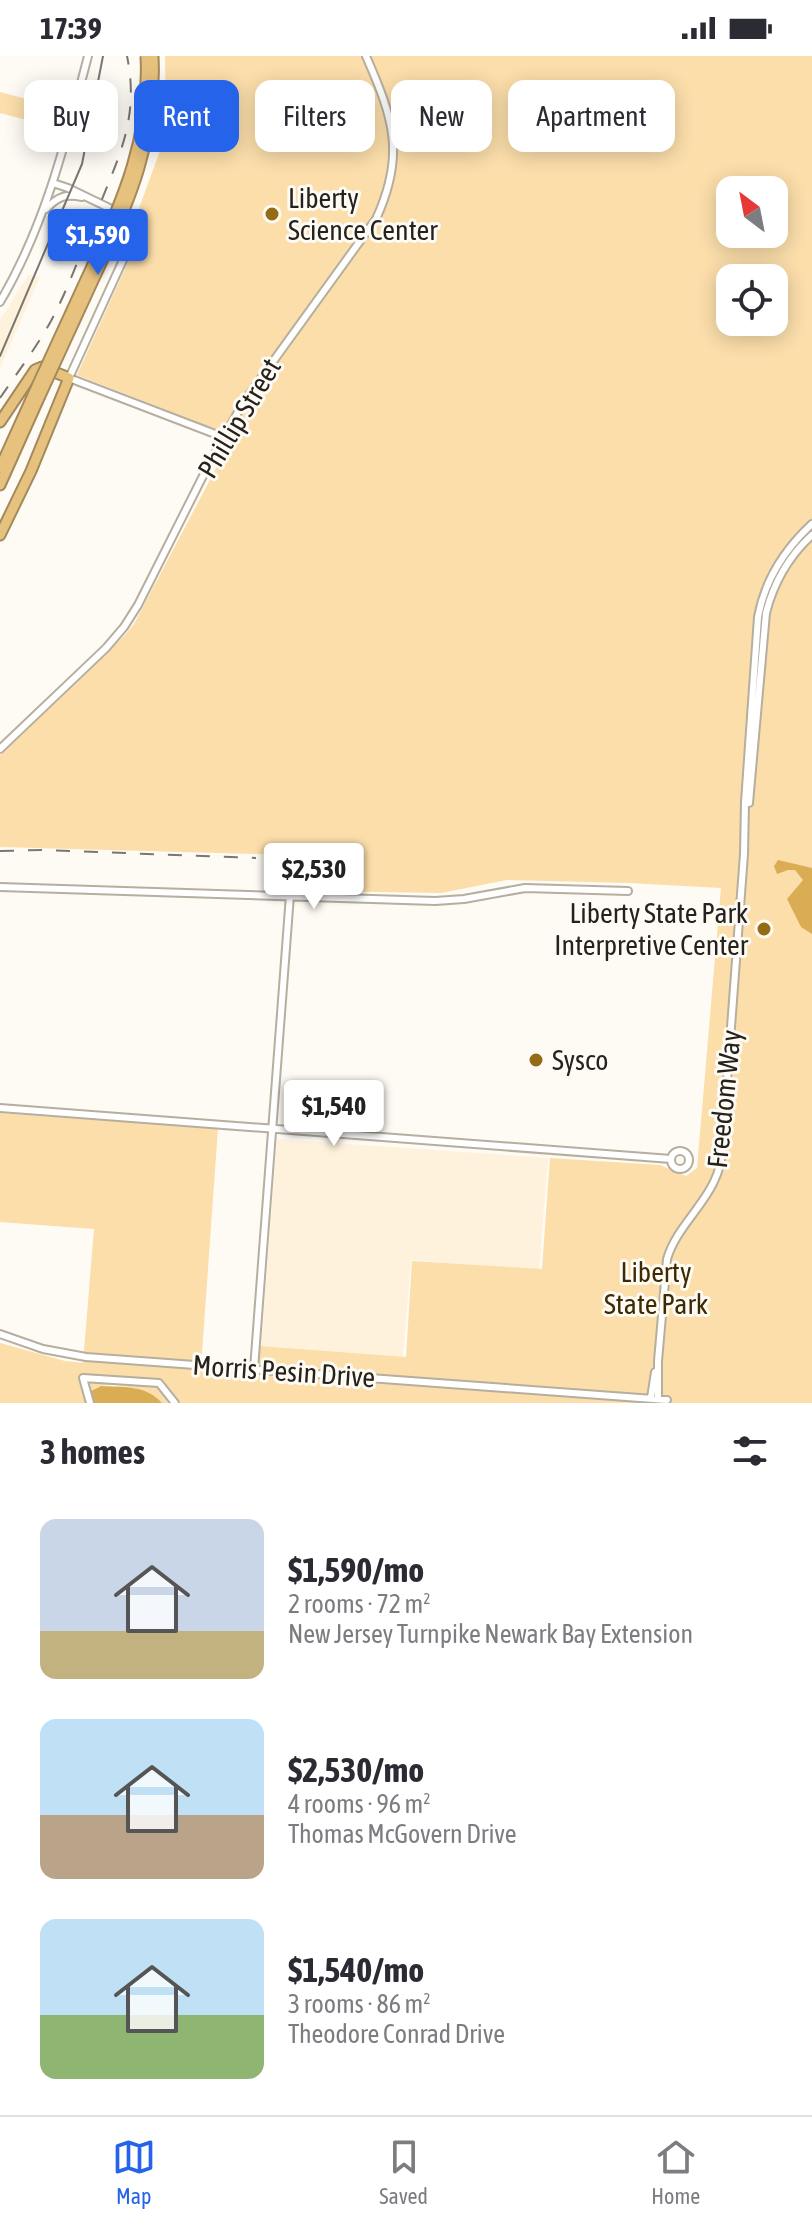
<!DOCTYPE html>
<meta charset="utf-8">
<style>
body{margin:0;font-family:"Asap Condensed",sans-serif;background:#f2f2f3;color:#2b2b33;height:100vh;display:flex;flex-direction:column;font-size:30px;white-space:nowrap}
*{box-sizing:border-box;margin:0}
p{font-size:26px;color:#7c7c81}
.icon{flex:none;width:44px;height:44px;fill:none;stroke:currentColor;stroke-width:2;stroke-linecap:round;stroke-linejoin:round}
.map{position:relative;height:1347px;overflow:hidden}
.sheet{display:flex;flex-direction:column;background:#fff;flex:1}
.sheet>*{flex:none}
.top-card{position:absolute;left:24px;top:24px;width:764px;height:72px;display:flex;gap:16px}
.needle{width:52px;rotate:328deg}
.tools{position:absolute;left:716px;top:120px;display:grid;gap:16px}
.tools a{display:grid;place-items:center;width:72px;height:72px;border-radius:16px;background:#fff;box-shadow:0 4px 20px #0003;font-size:40px}
.price{position:absolute;translate:-50% -68px;padding:0 18px;border-radius:8px;background:#fff;color:#222;font-size:26px;line-height:52px;filter:drop-shadow(0 2px 4px #0008)}
.price::after{content:'';position:absolute;left:50%;top:48px;width:24px;height:18px;margin-left:-12px;background:inherit;clip-path:polygon(0 0,100% 0,50% 100%)}
.price.on{background:#2563eb;color:#fff}
ul{padding:0;list-style:none}
li{display:flex;align-items:center;gap:24px;height:200px;padding:0 40px}
li span{display:grid;place-items:center;flex:none;width:224px;height:160px;border-radius:16px;color:#555}
li>.icon{margin-inline-start:auto}
span .icon{width:96px;height:96px;fill:#fffc;stroke-width:1}
li b{font-size:34px}
h2{display:flex;justify-content:space-between;align-items:center;height:96px;padding:0 40px;font-size:34px}
.pill{padding:0 28px;border-radius:16px;background:#fff;box-shadow:0 4px 20px #0003;font-size:28px;line-height:72px}
.pill.on{background:#2563eb;color:#fff}
.status{display:flex;justify-content:space-between;align-items:center;height:56px;padding:0 40px;background:#fff;direction:ltr}
.status svg{height:22px;fill:currentColor}
.tab-bar{display:flex;justify-content:space-around;align-items:center;height:112px;border-top:2px solid #e1e1e2;background:#fff;font-size:22px;color:#7c7c81}
.tab-bar a{display:grid;justify-items:center;gap:4px}
.tab-bar .on{color:#2563eb}
.map>svg:first-child{display:block}
</style>
<div class="status"><b>17:39</b><svg viewBox="0 0 49 12"><path d="M0 12V9h3v3zM5 12V6h3v6zM10 12V3h3v9zM15 12V0h3v12zM26 1h20v11H26zM47 4h2v5h-2z"/></svg></div>
<div class="map">
<svg width="812" height="1347" viewBox="0 0 812 1347">
<rect width="100%" height="100%" fill="#fefaf4"/>
<path fill="#fff2dc" d="M28,219l12,2 -40,91v-48z
M277,1083l271,19 -9,112 -128,-10 -8,97 -142,-10z"/>
<path fill="#fbdeaa" fill-rule="evenodd" d="M165,0h647v1347h-650c-12,-13 -43,-21 -61,-17 -4,1 -7,4 -11,6l3,11h-93v-60l65,18 18,2 11,-134 -94,-7v-109l218,15 -17,239 54,4 4,-25 147,11 6,-96 130,8 8,-111 110,7 26,11 11,-8 24,-280 -92,-5 -122,-3 -66,13 -120,-2 3,-35 -324,-9v-92l124,-119 10,-12 99,-188 -156,-61 66,-146 -6,-15 24,-66 5,-30zM730,134h44v44h-44zM730,222h44v44h-44z
M0,36l65,17 -5,20 -60,-16z"/>
<path fill="#daac53" d="M778,804l34,8v66l-11,-7 -14,-28 16,-19 -8,-10h-7l-11,4 -3,-8z
M101,1330c23,1 45,-1 61,17h-69l-4,-11z"/>
<g fill="none" stroke-linecap="round" stroke-linejoin="round">
<defs>
<path id="minor" d="M53,127l15,5 60,29c8,5 9,11 6,19l-65,142 154,59
M46,153c12,-13 20,-15 36,-12
M0,246c45,-76 66,-161 88,-246
M0,693l106,-101 18,-21 14,-22 70,-139 35,-63 133,-184c30,-65 17,-101 -10,-163
M749,747l17,-190c8,-31 23,-57 46,-78
M0,831l435,14 29,-2 61,-11 103,3
M0,1052l671,51
M671 1104a9 9 0 1 1 18 0a9 9 0 1 1-18 0Z
M0,1278l43,15 43,8 581,43
M254,1313l36,-474
M651,1342l4,-26
M658,1343v-38l9,-102c11,-37 47,-59 54,-99l23,-306 1,-52 13,-185c7,-38 26,-67 54,-93
M90,1347l-7,-25 76,5 16,20"/>
<path id="highway" d="M0,366l35,-52 7,-3 27,11 -38,93 -31,64
M0,412l33,-73
M0,429l39,-87"/>
</defs>
<use href="#minor" stroke="#b6ae9f" stroke-width="10"/>
<use href="#highway" stroke="#a38a5c" stroke-width="13"/>
<use href="#minor" stroke="#fff" stroke-width="6"/>
<use href="#highway" stroke="#e7c27e" stroke-width="9"/>
<path stroke="#7a7671" stroke-width="2" d="M0,300l82,-192 21,-108"/>
<path stroke="#7a7671" stroke-width="2" stroke-dasharray="14 14" stroke-linecap="butt" d="M0,342c17,-25 36,-50 51,-77 18,-34 31,-71 45,-107 22,-56 44,-95 31,-158
M0,795l43,-1 213,8"/>
<defs>
<path id="highway-bridge" d="M33,339c19,-41 38,-82 56,-122 34,-75 61,-133 57,-217
M39,342c19,-41 38,-82 57,-124 34,-72 61,-136 57,-218"/>
</defs>
<use href="#highway-bridge" stroke="#a38a5c" stroke-width="13" stroke-linecap="butt"/>
<use href="#highway-bridge" stroke="#e7c27e" stroke-width="9"/>
</g>
<g fill="#936c15" stroke="#fefaf4" stroke-width="3">
<circle cx="272" cy="158" r="8"/>
<circle cx="764" cy="873" r="8"/>
<circle cx="536" cy="1004" r="8"/>
</g>
<g text-anchor="middle" dominant-baseline="central" stroke-width="6" stroke-linejoin="round" paint-order="stroke">
<g font-size="28" fill="#25211c" stroke="#fefaf4" text-anchor="start">
<text x="288" y="142">Liberty<tspan x="288" dy="32">Science Center</tspan></text>
<text x="748" y="857" text-anchor="end">Liberty State Park<tspan x="748" dy="32">Interpretive Center</tspan></text>
<text x="552" y="1004">Sysco</text>
</g>
<g font-size="28" fill="#25211c" stroke="#fefaf4">
<text transform="translate(239 362) rotate(-59)">Phillip Street</text>
<text transform="translate(724 1043) rotate(-84)">Freedom Way</text>
<text transform="translate(284 1315) rotate(4)">Morris Pesin Drive</text>
</g>
<g font-size="28" fill="#3d2a02" stroke="#fefaf4">
<text x="656" y="1216">Liberty<tspan x="656" dy="32">State Park</tspan></text>
</g>
</g>
</svg>
<div class="tools">
<a><svg class="needle" viewBox="-14 -14 28 28"><path d="M0-13l5 13h-10z" fill="#e53935"/><path d="M0 13l5-13h-10z" fill="#7c7c81"/></svg></a>
<a><svg class="icon" aria-label="locate" viewBox="0 0 24 24"><circle cx="12" cy="12" r="6"/><path d="M12 2v4M12 18v4M2 12h4M18 12h4"/></svg></a>
</div>
<b class="price on" style="left:98px;top:221px">$1,590</b>
<b class="price" style="left:314px;top:855px">$2,530</b>
<b class="price" style="left:334px;top:1092px">$1,540</b>
<div class="top-card">
<a class="pill">Buy</a>
<a class="pill on">Rent</a>
<a class="pill">Filters</a>
<a class="pill">New</a>
<a class="pill">Apartment</a>
</div>
</div>
<section class="sheet">
<h2>3 homes<svg class="icon" aria-label="filters" viewBox="0 0 24 24"><path d="M4 7h16M4 17h16"/><circle cx="9" cy="7" r="2"/><circle cx="15" cy="17" r="2"/></svg></h2>
<ul>
<li><span style="background:linear-gradient(#c9d6e8 70%,#c2b280 0)"><svg class="icon" aria-label="home" viewBox="0 0 24 24"><path d="M3 11l9-7 9 7M6 9v11h12V9"/></svg></span><div><b>$1,590/mo</b><p>2 rooms · 72 m²</p><p>New Jersey Turnpike Newark Bay Extension</p></div></li>
<li><span style="background:linear-gradient(#bfe0f5 60%,#b9a48a 0)"><svg class="icon" aria-label="home" viewBox="0 0 24 24"><path d="M3 11l9-7 9 7M6 9v11h12V9"/></svg></span><div><b>$2,530/mo</b><p>4 rooms · 96 m²</p><p>Thomas McGovern Drive</p></div></li>
<li><span style="background:linear-gradient(#bfe0f5 60%,#8fb573 0)"><svg class="icon" aria-label="home" viewBox="0 0 24 24"><path d="M3 11l9-7 9 7M6 9v11h12V9"/></svg></span><div><b>$1,540/mo</b><p>3 rooms · 86 m²</p><p>Theodore Conrad Drive</p></div></li>
</ul>
</section>
<nav class="tab-bar">
<a class="on"><svg class="icon" aria-label="map" viewBox="0 0 24 24"><path d="M3 6l6-2 6 2 6-2v14l-6 2-6-2-6 2zM9 4v14M15 6v14"/></svg>Map</a>
<a><svg class="icon" aria-label="saved" viewBox="0 0 24 24"><path d="M7 4h10v16l-5-4-5 4z"/></svg>Saved</a>
<a><svg class="icon" aria-label="home" viewBox="0 0 24 24"><path d="M3 11l9-7 9 7M6 9v11h12V9"/></svg>Home</a>
</nav>
